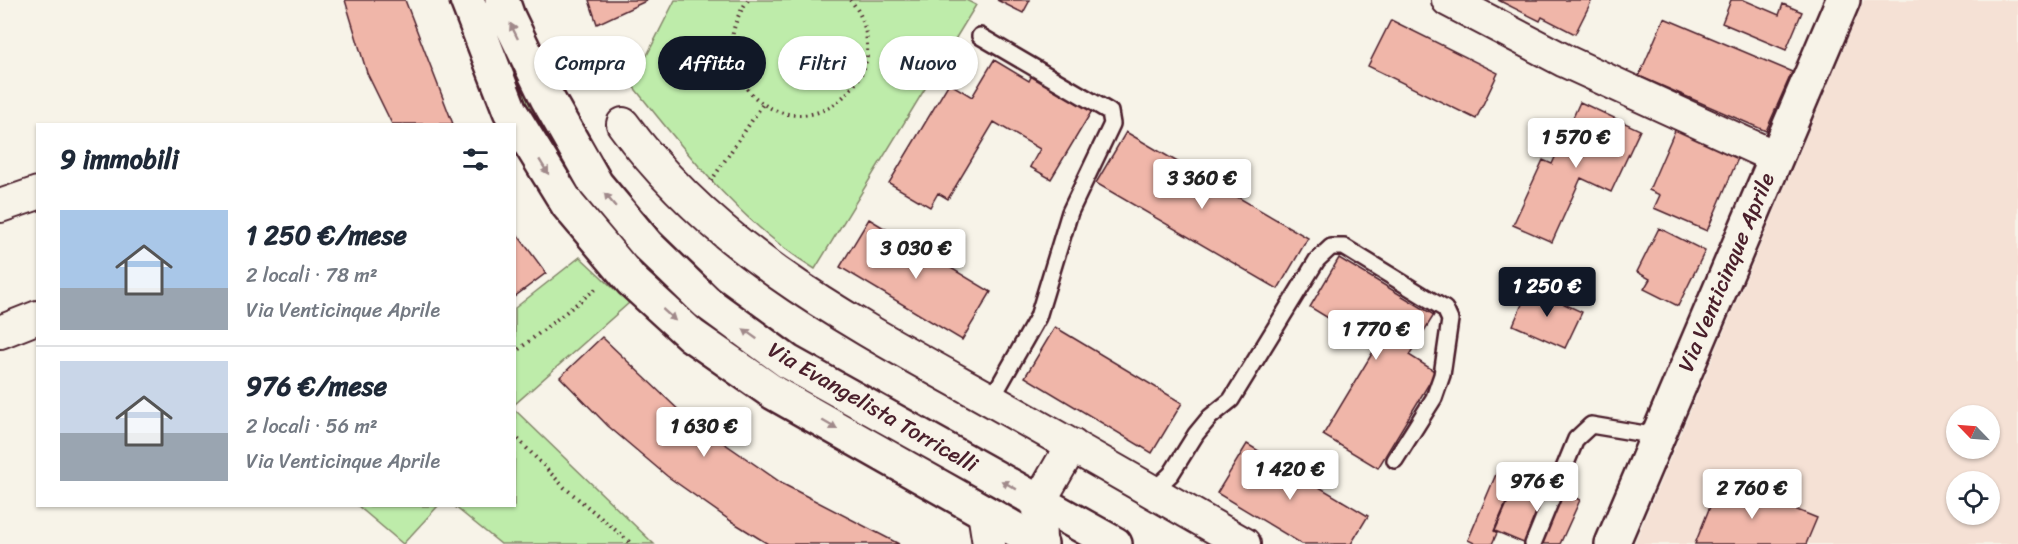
<!DOCTYPE html>
<html lang="it">
<meta charset="utf-8">
<style>
body{margin:0;font-family:Sriracha,sans-serif;background:#f6f6f7;color:#1f2937;height:100vh;display:flex;flex-direction:column;font-size:22px;white-space:nowrap}
*{box-sizing:border-box;margin:0}
p{font-size:20px;color:#747a83}
.icon{flex:none;width:33px;height:33px;fill:none;stroke:currentColor;stroke-width:2;stroke-linecap:round;stroke-linejoin:round}
.map{position:relative;flex:1;overflow:hidden}
.panel{position:absolute;left:36px;top:123px;width:480px;height:384px;display:flex;flex-direction:column;background:#fff;border-radius:0px;box-shadow:0 2px 4px #0004}
.panel>*{flex:none}
.hud{position:absolute;left:534px;top:36px;width:570px;height:54px;display:flex;gap:12px}
.needle{width:39px;rotate:295deg}
.controls{position:absolute;left:1946px;top:405px;display:grid;gap:12px}
.controls a{display:grid;place-items:center;width:54px;height:54px;border-radius:50%;background:#fff;box-shadow:0 2px 4px #0004;font-size:30px}
.price{position:absolute;translate:-50% -51px;padding:0 14px;border-radius:6px;background:#fff;color:#222;font-size:20px;line-height:39px;filter:drop-shadow(0 2px 3px #0008)}
.price::after{content:'';position:absolute;left:50%;top:36px;width:18px;height:14px;margin-left:-9px;background:inherit;clip-path:polygon(0 0,100% 0,50% 100%)}
.price.active{background:#111827;color:#fff}
ul{padding:0;list-style:none}
li{display:flex;align-items:center;gap:18px;height:150px;padding:0 24px}
li+li{border-top:2px solid #e0e1e3}
li span{display:grid;place-items:center;flex:none;width:168px;height:120px;border-radius:0px;color:#555}
li>.icon{margin-inline-start:auto}
span .icon{width:72px;height:72px;fill:#fffc;stroke-width:1}
li b{font-size:26px}
h2{display:flex;justify-content:space-between;align-items:center;height:72px;padding:0 24px;font-size:26px}
.chip{padding:0 21px;border-radius:27px;background:#fff;box-shadow:0 2px 4px #0004;font-size:21px;line-height:54px}
.chip.active{background:#111827;color:#fff}
.map>svg:first-child{display:block}
</style>
<div class="map">
<svg width="2018" height="544" viewBox="0 0 2018 544">
<rect width="100%" height="100%" fill="#f7f3e8"/>
<filter id="ink" filterUnits="userSpaceOnUse"><feTurbulence type="fractalNoise" baseFrequency=".0167" numOctaves="2"/><feDisplacementMap in="SourceGraphic" scale="12" xChannelSelector="R" yChannelSelector="G"/><feConvolveMatrix kernelMatrix="1 2 1 2 8 2 1 2 1" color-interpolation-filters="sRGB"/></filter>
<g filter="url(#ink)">
<path fill="#f5e1d5" fill-rule="evenodd" d="M1864,0h154v544h-384zM1956,416h33v32h-33zM1956,482h33v32h-33z"/>
<path fill="#beecaa" stroke="#84866a" stroke-width="1.5" d="M478,0h9l142,244 -3,5c-30,-32 -57,-65 -80,-102 -30,-45 -48,-97 -68,-147z
M675,0h291l10,5 -161,264c-74,-45 -129,-117 -183,-184z
M580,257l49,46 -114,101v-96z
M515,410l139,134h-153l-47,-38h60z
M358,506h80l-35,38z"/>
<path fill="#f0b6a9" stroke="#4a1f2b" stroke-width="1.5" d="M345,0h60l48,124h-61l-25,-51z
M589,0h59l-51,24z
M997,0h33l-7,13z
M1498,0h94l-17,34 -33,-17 -2,4z
M1731,0h13l35,15 4,-11 19,8 -16,38 -64,-27z
M1664,18l128,54 -26,59 -127,-55z
M1391,20l107,53 -22,46 -108,-53z
M994,60l35,21 4,-8 60,36 -42,70 -21,-12 10,-18 -46,-27 -46,77 -10,-6 -8,14 -41,-24 60,-100 23,14z
M1580,102l60,28 -29,62 -30,-14 -29,64 -39,-17 30,-65 9,4z
M1676,128l63,28 -32,75 -53,-23 6,-13 -11,-5z
M1126,132l182,106 -30,51 -182,-106z
M869,219l122,73 -29,48 -122,-73z
M1659,228l46,23 -27,55 -34,-17 6,-10 -13,-7z
M514,230l32,43 -32,24z
M1339,258l95,57 -25,40 27,17 -58,96 -55,-33 53,-88 -66,-40z
M1529,288l53,24 -17,36 -52,-23z
M1055,327l127,76 -30,50 -127,-76z
M602,337l84,80 97,67 116,60h-131l-37,-23 -64,-45 -59,-50 -48,-49z
M1247,444l121,72 -17,28h-49l-85,-51z
M1500,465l19,8 -25,58 3,2 -5,11h-16l-8,-4z
M1520,474l60,26 -20,44h-34l-31,-13z
M1721,479l96,39 -11,26h-111z"/>
<g fill="none" stroke-linecap="round" stroke-linejoin="round">
<defs>
<path id="service" d="M980,36l130,76 2,12 -42,88 -32,105 -47,83
M1152,492l19,-18 25,-40 14,-17 21,-17 86,-140 14,-13h13l101,62 5,11 -8,55 -8,23 -39,62
M1533,544l43,-105 15,-14 66,11"/>
<path id="minor" d="M1448,0l117,61 210,96
M623,124c92,127 226,197 361,272 87,49 173,98 260,148
M0,206l38,-13
M0,332l38,-15
M984,512l5,32
M1040,544l-1,-42 33,-57"/>
<path id="tertiary" d="M467,0l43,111 58,94 64,76 59,54 83,58 267,151
M502,0l6,17 39,81 49,86 51,61 59,57 82,60 327,182
M1612,544l231,-544"/>
</defs>
<use href="#service" stroke="#4a1f2b" stroke-width="20"/>
<use href="#minor" stroke="#4a1f2b" stroke-width="36"/>
<use href="#tertiary" stroke="#4a1f2b" stroke-width="38"/>
<path stroke="#4a1f2b" stroke-width="4" stroke-dasharray="1.5 4.5" stroke-linecap="butt" d="M748,0c-55,74 42,157 101,91 9,-10 17,-23 18,-36 1,-20 -3,-40 -17,-55
M711,181l52,-77
M514,353l84,-66
M514,435l50,52 68,57"/>
<use href="#service" stroke="#f7f3e8" stroke-width="15"/>
<use href="#minor" stroke="#f7f3e8" stroke-width="32"/>
<use href="#tertiary" stroke="#f7f3e8" stroke-width="33"/>
</g>
<defs><path id="oneway-solid" d="M-6-.8H1V-3.2L6.5 0L1 3.2V.8H-6Z" transform="scale(1.5)"/></defs>
<g fill="#a0898a">
<use href="#oneway-solid" transform="translate(514 31) rotate(-116)"/>
<use href="#oneway-solid" transform="translate(544 167) rotate(58)"/>
<use href="#oneway-solid" transform="translate(610 200) rotate(-130)"/>
<use href="#oneway-solid" transform="translate(669 315) rotate(42)"/>
<use href="#oneway-solid" transform="translate(750 334) rotate(-144)"/>
<use href="#oneway-solid" transform="translate(830 425) rotate(30)"/>
<use href="#oneway-solid" transform="translate(1009 485) rotate(-151)"/>
</g>
</g>
<g text-anchor="middle" dominant-baseline="central" stroke-width="6" stroke-linejoin="round" paint-order="stroke">
<g font-size="22" fill="#4a1f2b" stroke="#f7f3e8">
<text transform="translate(1726 272) rotate(-67)">Via Venticinque Aprile</text>
<text transform="translate(873 407) rotate(30)">Via Evangelista Torricelli</text>
</g>
</g>
</svg>
<div class="controls">
<a><svg class="needle" viewBox="-14 -14 28 28"><path d="M0-13l5 13h-10z" fill="#e53935"/><path d="M0 13l5-13h-10z" fill="#747a83"/></svg></a>
<a><svg class="icon" aria-label="locate" viewBox="0 0 24 24"><circle cx="12" cy="12" r="6"/><path d="M12 2v4M12 18v4M2 12h4M18 12h4"/></svg></a>
</div>
<b class="price" style="left:1576px;top:169px">1 570 €</b>
<b class="price" style="left:1202px;top:210px">3 360 €</b>
<b class="price" style="left:916px;top:280px">3 030 €</b>
<b class="price active" style="left:1547px;top:318px">1 250 €</b>
<b class="price" style="left:1376px;top:361px">1 770 €</b>
<b class="price" style="left:704px;top:458px">1 630 €</b>
<b class="price" style="left:1290px;top:501px">1 420 €</b>
<b class="price" style="left:1537px;top:513px">976 €</b>
<b class="price" style="left:1752px;top:520px">2 760 €</b>
<div class="hud">
<a class="chip">Compra</a>
<a class="chip active">Affitta</a>
<a class="chip">Filtri</a>
<a class="chip">Nuovo</a>
</div>
<section class="panel">
<h2>9 immobili<svg class="icon" aria-label="filters" viewBox="0 0 24 24"><path d="M4 7h16M4 17h16"/><circle cx="9" cy="7" r="2"/><circle cx="15" cy="17" r="2"/></svg></h2>
<ul>
<li><span style="background:linear-gradient(#a9c7e8 65%,#9aa5b1 0)"><svg class="icon" aria-label="home" viewBox="0 0 24 24"><path d="M3 11l9-7 9 7M6 9v11h12V9"/></svg></span><div><b>1 250 €/mese</b><p>2 locali · 78 m²</p><p>Via Venticinque Aprile</p></div></li>
<li><span style="background:linear-gradient(#c9d6e8 60%,#9aa5b1 0)"><svg class="icon" aria-label="home" viewBox="0 0 24 24"><path d="M3 11l9-7 9 7M6 9v11h12V9"/></svg></span><div><b>976 €/mese</b><p>2 locali · 56 m²</p><p>Via Venticinque Aprile</p></div></li>
</ul>
</section>
</div>
